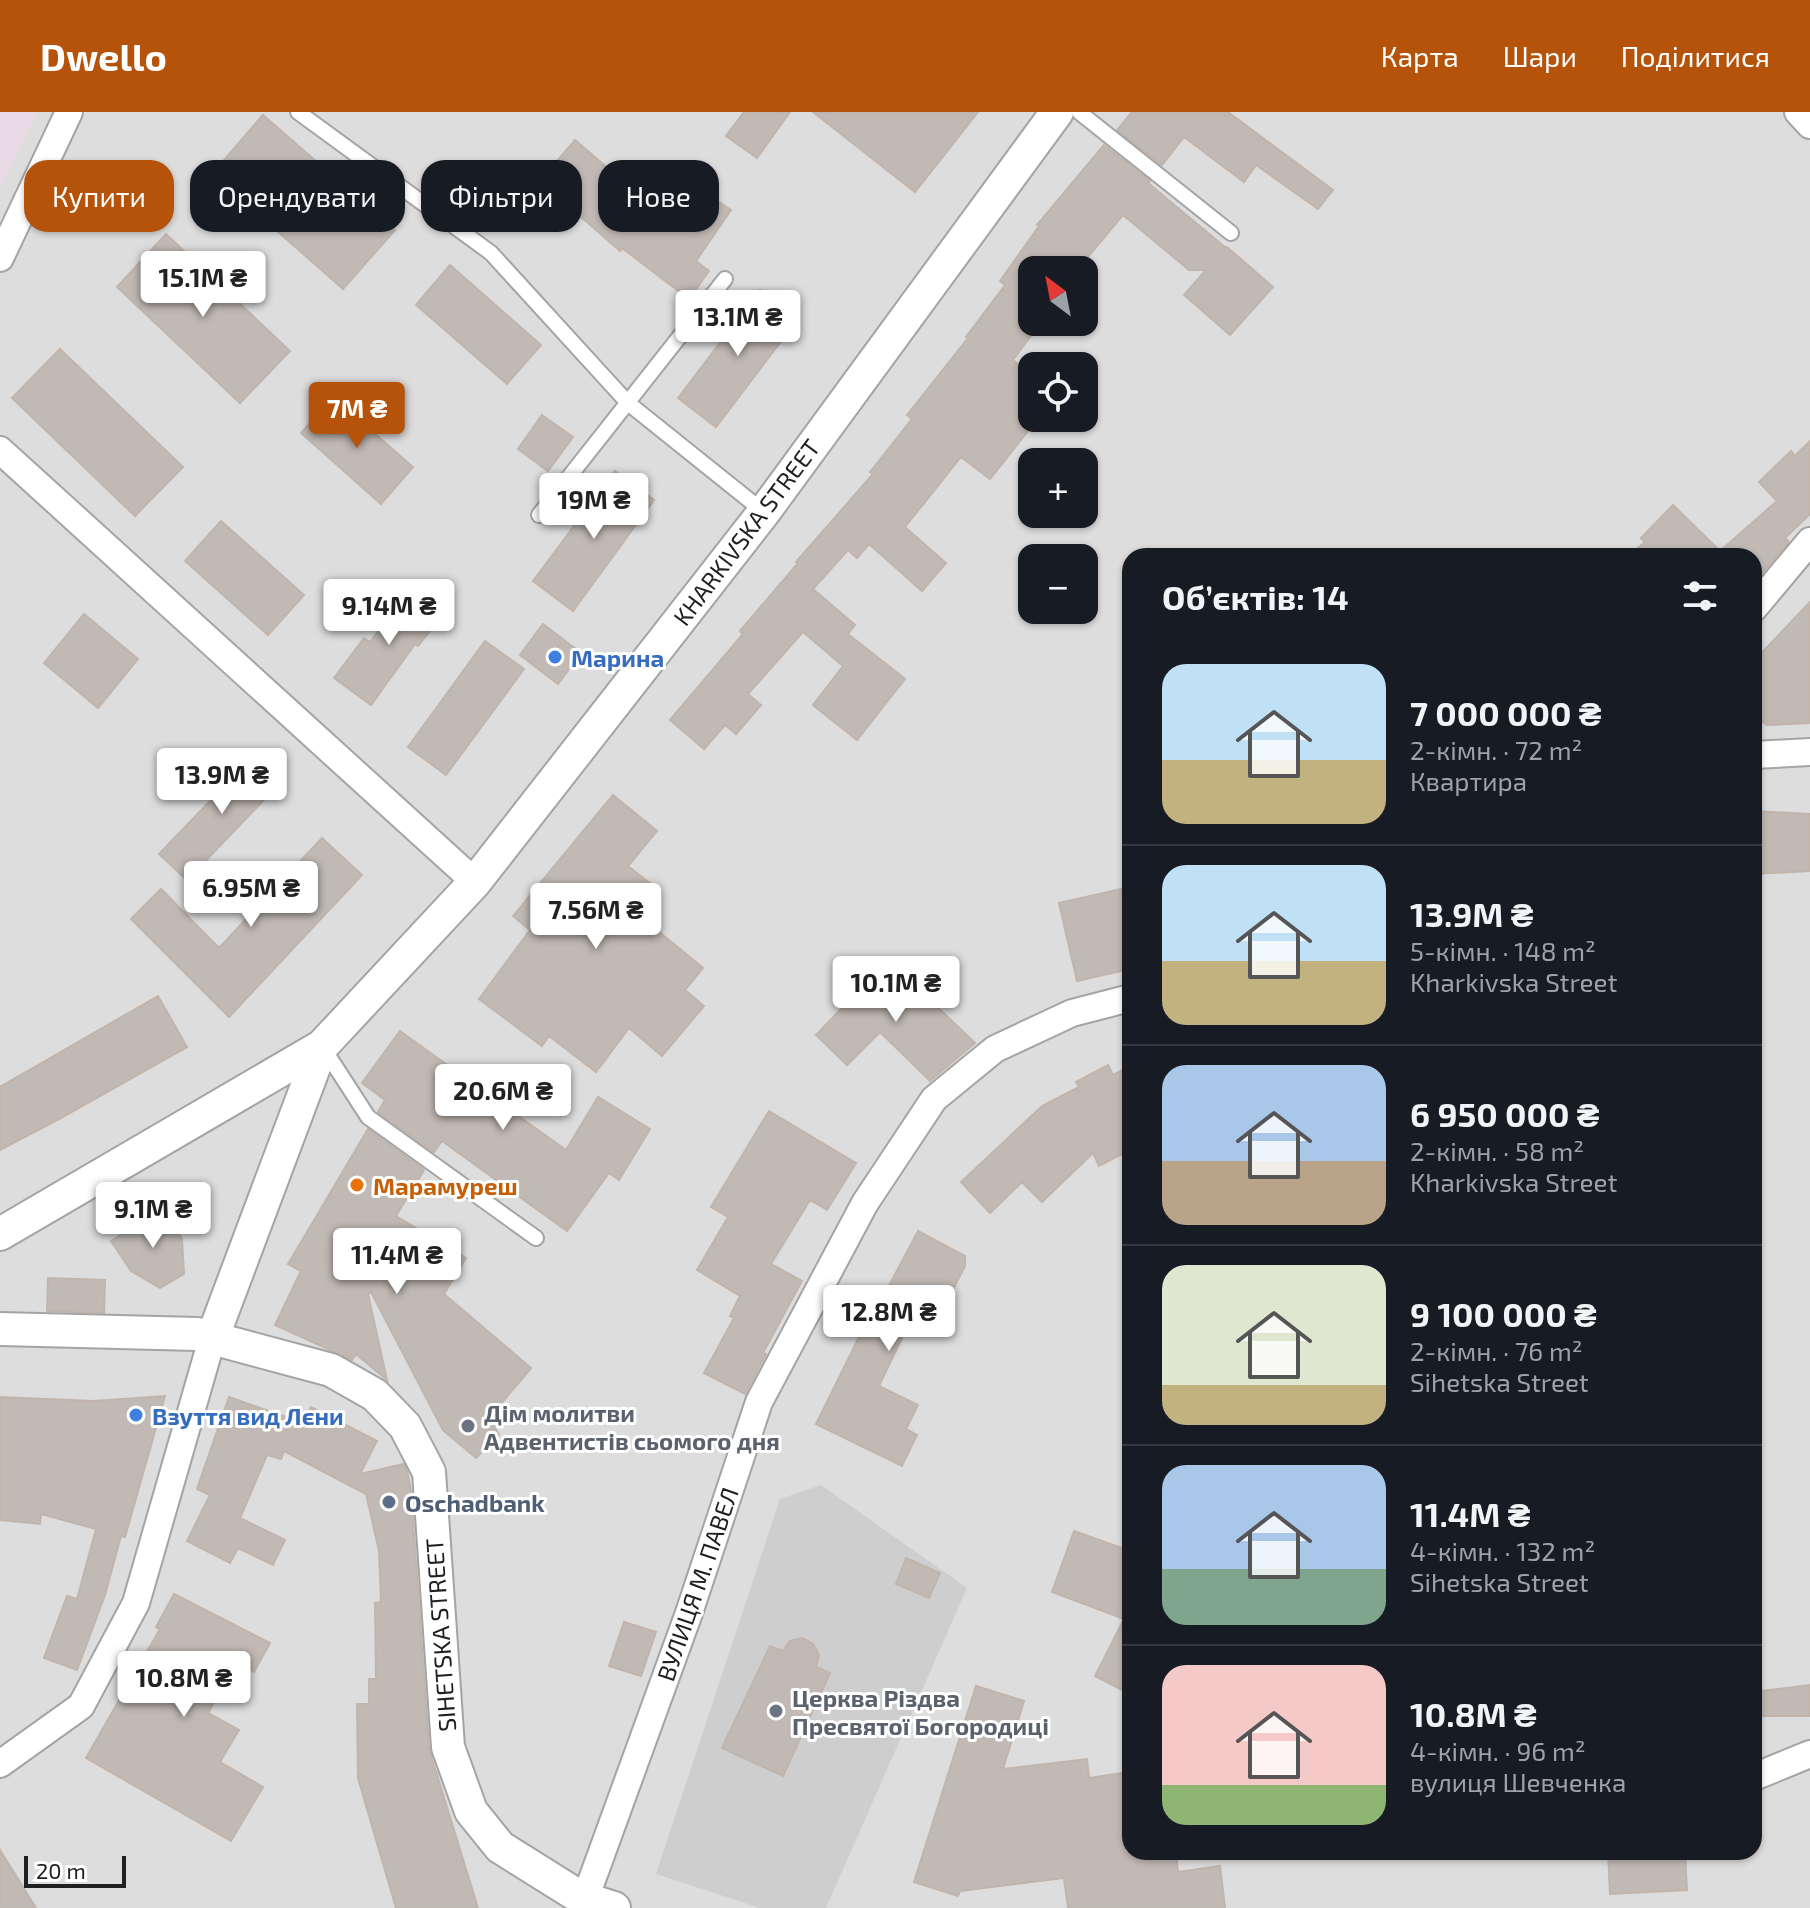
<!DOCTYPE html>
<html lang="uk">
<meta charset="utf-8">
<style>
body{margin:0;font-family:"Exo 2",sans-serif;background:#20242c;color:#f1f3f6;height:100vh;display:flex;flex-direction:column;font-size:30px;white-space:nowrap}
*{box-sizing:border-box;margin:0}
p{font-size:26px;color:#9ea1a6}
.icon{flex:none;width:44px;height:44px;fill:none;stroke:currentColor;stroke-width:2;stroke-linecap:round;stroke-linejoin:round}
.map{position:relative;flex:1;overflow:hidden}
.side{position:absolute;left:1122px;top:436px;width:640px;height:1312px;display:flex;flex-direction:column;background:#171b24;border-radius:24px;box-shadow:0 2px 6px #0004}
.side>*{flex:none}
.banner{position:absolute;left:24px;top:48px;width:760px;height:72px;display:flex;gap:16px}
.needle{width:52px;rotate:328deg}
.fabs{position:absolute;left:1018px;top:144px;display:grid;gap:16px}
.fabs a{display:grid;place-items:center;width:80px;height:80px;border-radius:16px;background:#171b24;box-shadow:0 2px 6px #0004;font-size:40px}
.scale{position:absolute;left:24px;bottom:20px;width:102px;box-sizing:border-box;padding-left:8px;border:4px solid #202020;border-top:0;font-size:22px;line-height:28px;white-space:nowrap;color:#202020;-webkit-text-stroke:6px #fff;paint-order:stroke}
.price{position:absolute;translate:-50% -68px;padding:0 18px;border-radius:8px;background:#fff;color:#222;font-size:26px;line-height:52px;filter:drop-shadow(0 2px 4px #0008)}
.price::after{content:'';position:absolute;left:50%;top:48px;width:24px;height:18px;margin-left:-12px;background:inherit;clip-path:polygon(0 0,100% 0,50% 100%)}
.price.on{background:#b45309;color:#fff}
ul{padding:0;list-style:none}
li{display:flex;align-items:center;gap:24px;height:200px;padding:0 40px}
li+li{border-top:2px solid #363941}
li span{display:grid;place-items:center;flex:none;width:224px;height:160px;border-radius:24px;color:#555}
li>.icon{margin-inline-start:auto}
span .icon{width:96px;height:96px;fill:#fffc;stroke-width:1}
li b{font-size:34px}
h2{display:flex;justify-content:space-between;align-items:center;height:96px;padding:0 40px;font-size:34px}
.tag{padding:0 28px;border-radius:24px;background:#171b24;box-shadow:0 2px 6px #0004;font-size:28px;line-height:72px}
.tag.on{background:#b45309;color:#fff}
header{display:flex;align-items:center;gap:48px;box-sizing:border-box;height:112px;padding:0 40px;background:#b45309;color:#fff}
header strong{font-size:38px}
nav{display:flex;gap:44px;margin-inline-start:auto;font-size:28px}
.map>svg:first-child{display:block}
</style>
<header>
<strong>Dwello</strong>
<nav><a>Карта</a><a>Шари</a><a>Поділитися</a></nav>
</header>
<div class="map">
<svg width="1810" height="1796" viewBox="0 0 1810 1796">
<rect width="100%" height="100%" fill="#f0ede8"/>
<path fill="#dedddd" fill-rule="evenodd" d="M0,0h1810v1796h-1810zM1032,158h52v52h-52zM1032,254h52v52h-52zM1032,350h52v52h-52zM1130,444h624v1296h-624zM1032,446h52v52h-52z"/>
<path fill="#e9dae6" d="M0,0h37l-37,77z"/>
<path fill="#cecece" d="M821,1373l146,103 -141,320h-66l-104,-34 124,-375z"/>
<path fill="#c1b9b4" stroke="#c1b4ab" stroke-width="2" d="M744,0h46l-33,46 -31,-22z
M813,0h165l-63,80z
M1132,0h96l105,78 -15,19 -62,-44 -12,17 -60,-45 -22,28 -45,-35z
M263,3l132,115 -52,59 -126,-111v-10z
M575,28l105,90 25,-37 26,17 -35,51 13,10 -20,28 -67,-51 -2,3 -80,-70z
M1104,33l46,36 -2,2 78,65 1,-1 46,40 -43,48 -46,-40 22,-25h-17l-66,-55 -46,55h-45v52l7,3 -26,35 19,16v50l-42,53 -29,-22 -56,70 41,36 -24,28 -53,-47 -12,14 -9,-8 -35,39 42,36 -7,9 57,45 -48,61 -44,-35 30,-39 -40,-34 -55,62 13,11 -25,29 -11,-9 -21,24 -34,-29 73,-86 -3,-3 58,-68 -2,-1 77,-88 -3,-2 42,-53 -5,-4 61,-77 -2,-1 39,-52 -5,-4 39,-55 -2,-1z
M166,122l124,117 -50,52 -123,-116z
M450,153l91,80 -34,39 -91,-79z
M760,178l38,29 -82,108 -38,-29z
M60,237l123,118 -48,49 -123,-118z
M333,285l80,70 -32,37 -80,-71z
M542,303l31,22 -25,34 -30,-22z
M1810,329v73l-25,24 4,4 -35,40v-26h-126l17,-14 -4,-4 32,-33 47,46 57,-50 -18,-19 32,-31 4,5z
M615,359l39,29 -81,111 -40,-30z
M221,409l83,74 -36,40 -83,-74z
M419,478l27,21 -28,35 -3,-2 -44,61 -37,-27 30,-40 6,4 30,-40 6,4z
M1810,490v121l-43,2 -13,-9v-55z
M84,502l54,45 -40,49 -54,-45z
M543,512l38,29 -23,31 -38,-29z
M485,529l39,28 -78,106 -38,-28z
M257,640l28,26 -98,102 -28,-26z
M613,683l44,36 -29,35 33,26 -20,25 62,51 -18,22 19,16 -42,50 -33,-28 -33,44 -47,-36 -7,10 -63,-47 51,-69 -17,-14z
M1754,699l56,3v57l-56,3z
M322,726l40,37 -133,142 -98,-98 30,-30 58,59z
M1130,775v82l-53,12 -18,-78z
M888,848l87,83 -45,38 -50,-49 -33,33 -31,-30z
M158,884l29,51 -128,72 -59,31v-63z
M400,919l166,119 32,-53 52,32 -31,51 -10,-7 -42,58 -125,-90 -8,11 -56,-40 7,-12 -23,-17z
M1108,953l5,10 17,-9v84l-31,16 -6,-13 -51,49 -20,-20 -32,31 -29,-31 81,-76 37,-19 -3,-5z
M769,999l87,52 -29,47 -17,-10 -39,64 31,17 -39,72 3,1 -21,40 -41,-21 30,-55 -4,-2 10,-20 -43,-26 31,-53 -17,-10z
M368,1017l56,41 -28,46 70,42 -22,36 87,74 -41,49 9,18 -23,23 -33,-28 -72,-138 -3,2 19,86 -31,-26 -4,6 -77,-35 26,-54 -13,-7z
M163,1096l19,31 2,35 -24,14 -29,-17 -20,-30z
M918,1119l47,25v10l-22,43 -22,-11 -42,88 39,19 -12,24 11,6 -15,31 -86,-42 45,-91 -2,-1 18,-38 6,3z
M48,1166l57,2 -1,33 -57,-2z
M165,1284l-40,141 -4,-1 -16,59 -28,75 -33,-12 23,-62 10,3 19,-70 -55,-15 -1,10 -40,-4v-123l93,4z
M229,1285l74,26 8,-16 66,34 -17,33 44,-10 3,6 4,21 18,258 49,159h-82l-38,-130 -1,-74h12v-25h7l-1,-76 6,-1 -2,-51 -13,-57 -82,-43 -3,8 -14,-4 -27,63 45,22 -12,25 -35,-17 -8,15 -43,-22 23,-46 -13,-6z
M1074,1419l56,20v143l-35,-18 29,-57 -72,-27z
M906,1446l34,15 -11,25 -33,-14z
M174,1482l96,49 -16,29 -17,-9 -29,50 31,17 -19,32 43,25 -32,54 -145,-83 74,-129 -4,-2z
M624,1510l32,10 -15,44 -32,-10z
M802,1526l11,6 6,11 -3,12 14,6 -47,103 -61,-28 48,-102 13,5 7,-10z
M1810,1573v31h-56v-24z
M976,1574l48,15 -21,68 84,-10 2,19 41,-6v80h46l2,20 42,-6 5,42h-157l-4,-30 -104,13 -2,5 -44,-14z
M0,1738l36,58h-36z
M1608,1740h77l2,38 -77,4z"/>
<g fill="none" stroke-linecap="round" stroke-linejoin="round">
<defs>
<path id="service" d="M298,0l193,141 137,150 136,109
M1079,0l152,121
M539,403l186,-236
M324,937l44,68 168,121"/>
<path id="minor" d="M1798,0l12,13
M0,146l69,-146
M0,338l475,432
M1754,496l56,-67
M1754,643l56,-3
M0,1652l81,-58 55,-103 76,-264
M1754,1665l56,-23
M585,1787l104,-286 70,-211 106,-199 69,-104 61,-50 77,-36 58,-15"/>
<path id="tertiary" d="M0,1122l322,-188 153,-164 289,-370 293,-400
M0,1217l197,5 134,36 44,25 30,31 24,46 19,275 23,64 29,36 75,47 10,5 29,9
M212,1227l110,-293"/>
</defs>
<use href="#service" stroke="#a4a4a4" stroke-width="18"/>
<use href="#minor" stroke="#a4a4a4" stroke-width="30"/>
<use href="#tertiary" stroke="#a4a4a4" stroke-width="36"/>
<use href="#service" stroke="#fff" stroke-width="14"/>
<use href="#minor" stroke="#fff" stroke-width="26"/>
<use href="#tertiary" stroke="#fff" stroke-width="32"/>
</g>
<g fill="#3f7fe0" stroke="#fff" stroke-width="3">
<circle cx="555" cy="545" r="8"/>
<circle cx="136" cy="1303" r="8"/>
</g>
<circle fill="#e8710a" stroke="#fff" stroke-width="3" cx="357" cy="1073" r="8"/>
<g fill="#6b7280" stroke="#fff" stroke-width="3">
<circle cx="468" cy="1314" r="8"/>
<circle cx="776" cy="1599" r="8"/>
</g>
<circle fill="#5c6f8a" stroke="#fff" stroke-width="3" cx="389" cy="1390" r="8"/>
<g text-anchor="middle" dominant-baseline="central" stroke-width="6" stroke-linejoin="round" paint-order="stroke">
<g font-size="24" fill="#202020" stroke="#fff">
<text transform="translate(746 420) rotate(-53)">KHARKIVSKA STREET</text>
<text transform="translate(697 1472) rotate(-71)">ВУЛИЦЯ М. ПАВЕЛ</text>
<text transform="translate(440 1523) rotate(-94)">SIHETSKA STREET</text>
</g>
<g font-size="24" font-weight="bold" fill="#366cbe" stroke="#fff" text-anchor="start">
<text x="571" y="545">Марина</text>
<text x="152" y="1303">Взуття вид Лєни</text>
</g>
<g font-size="24" font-weight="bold" fill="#c56008" stroke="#fff" text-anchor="start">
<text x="373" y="1073">Марамуреш</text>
</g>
<g font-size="24" font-weight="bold" fill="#5b616d" stroke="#fff" text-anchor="start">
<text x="484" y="1300">Дім молитви<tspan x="484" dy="28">Адвентистів сьомого дня</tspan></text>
<text x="792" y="1585">Церква Різдва<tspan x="792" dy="28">Пресвятої Богородиці</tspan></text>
</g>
<g font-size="24" font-weight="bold" fill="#4e5e75" stroke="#fff" text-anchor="start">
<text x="405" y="1390">Oschadbank</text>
</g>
</g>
</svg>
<div class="fabs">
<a><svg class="needle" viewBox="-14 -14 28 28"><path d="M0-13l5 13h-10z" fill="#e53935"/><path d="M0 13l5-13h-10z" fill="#9ea1a6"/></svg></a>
<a><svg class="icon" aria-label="locate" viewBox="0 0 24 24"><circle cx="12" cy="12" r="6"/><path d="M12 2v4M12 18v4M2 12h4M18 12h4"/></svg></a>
<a>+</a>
<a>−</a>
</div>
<div class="scale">20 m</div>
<b class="price" style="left:203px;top:207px">15.1M ₴</b>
<b class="price" style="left:738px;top:246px">13.1M ₴</b>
<b class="price on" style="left:357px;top:338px">7M ₴</b>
<b class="price" style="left:594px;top:429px">19M ₴</b>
<b class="price" style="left:389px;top:535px">9.14M ₴</b>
<b class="price" style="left:222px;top:704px">13.9M ₴</b>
<b class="price" style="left:251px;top:817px">6.95M ₴</b>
<b class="price" style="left:596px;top:839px">7.56M ₴</b>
<b class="price" style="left:896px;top:912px">10.1M ₴</b>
<b class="price" style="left:503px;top:1020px">20.6M ₴</b>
<b class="price" style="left:153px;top:1138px">9.1M ₴</b>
<b class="price" style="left:397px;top:1184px">11.4M ₴</b>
<b class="price" style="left:889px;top:1241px">12.8M ₴</b>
<b class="price" style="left:184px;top:1607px">10.8M ₴</b>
<div class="banner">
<a class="tag on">Купити</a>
<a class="tag">Орендувати</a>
<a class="tag">Фільтри</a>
<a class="tag">Нове</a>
</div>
<section class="side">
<h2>Об’єктів: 14<svg class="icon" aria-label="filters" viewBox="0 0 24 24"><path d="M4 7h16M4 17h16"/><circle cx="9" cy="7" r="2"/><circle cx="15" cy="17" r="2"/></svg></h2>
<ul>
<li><span style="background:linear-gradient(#bfe0f5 60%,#c2b280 0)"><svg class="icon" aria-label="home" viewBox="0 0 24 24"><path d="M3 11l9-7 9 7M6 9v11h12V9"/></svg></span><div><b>7 000 000 ₴</b><p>2-кімн. · 72 m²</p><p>Квартира</p></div></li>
<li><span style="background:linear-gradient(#bfe0f5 60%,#c2b280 0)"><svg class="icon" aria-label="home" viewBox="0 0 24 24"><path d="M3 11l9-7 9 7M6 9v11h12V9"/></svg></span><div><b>13.9M ₴</b><p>5-кімн. · 148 m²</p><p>Kharkivska Street</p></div></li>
<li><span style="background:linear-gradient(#a9c7e8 60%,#b9a48a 0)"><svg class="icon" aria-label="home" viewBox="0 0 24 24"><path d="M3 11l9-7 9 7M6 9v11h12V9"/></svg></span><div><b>6 950 000 ₴</b><p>2-кімн. · 58 m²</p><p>Kharkivska Street</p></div></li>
<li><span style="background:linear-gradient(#dfe7d0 75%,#c2b280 0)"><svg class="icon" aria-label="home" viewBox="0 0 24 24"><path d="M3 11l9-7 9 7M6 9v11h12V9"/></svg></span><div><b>9 100 000 ₴</b><p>2-кімн. · 76 m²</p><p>Sihetska Street</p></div></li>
<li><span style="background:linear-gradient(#a9c7e8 65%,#7fa58c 0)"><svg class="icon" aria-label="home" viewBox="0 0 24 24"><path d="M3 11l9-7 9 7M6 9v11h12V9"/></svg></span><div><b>11.4M ₴</b><p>4-кімн. · 132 m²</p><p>Sihetska Street</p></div></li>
<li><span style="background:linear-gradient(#f6c9c9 75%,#8fb573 0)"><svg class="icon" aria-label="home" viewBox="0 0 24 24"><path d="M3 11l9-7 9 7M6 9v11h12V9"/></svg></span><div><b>10.8M ₴</b><p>4-кімн. · 96 m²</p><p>вулиця Шевченка</p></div></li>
</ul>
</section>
</div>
